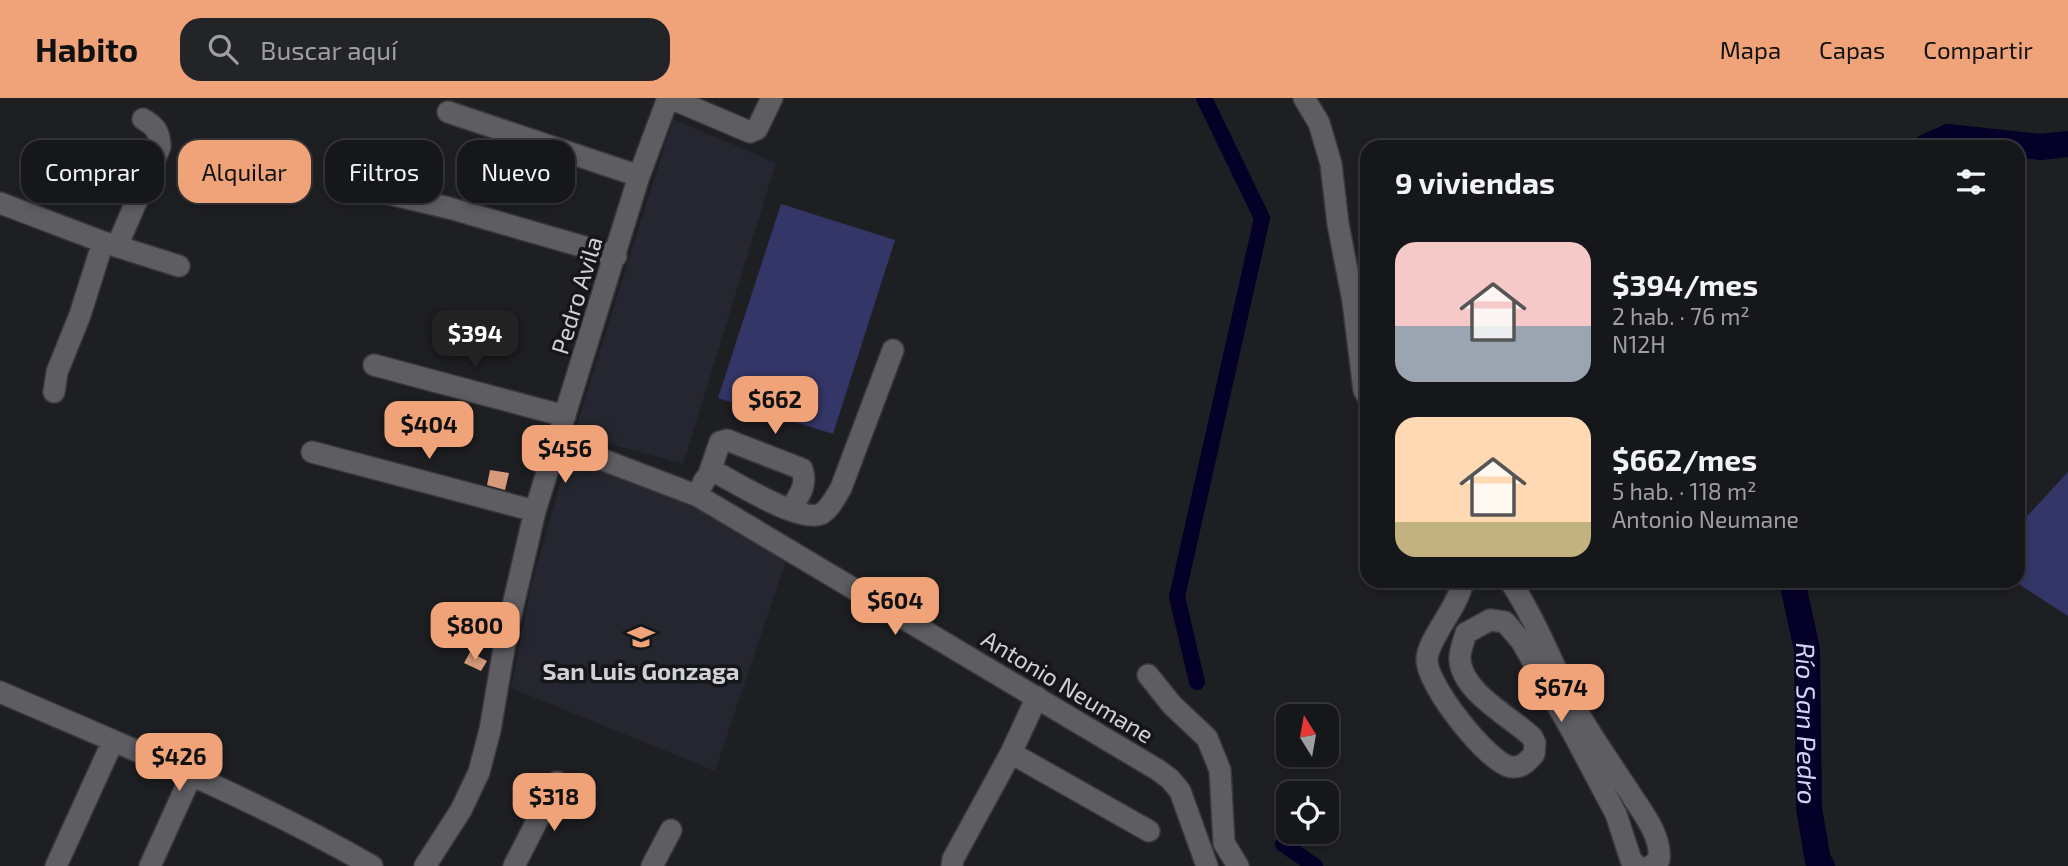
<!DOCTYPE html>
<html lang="es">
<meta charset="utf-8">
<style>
body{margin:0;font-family:"Exo 2",sans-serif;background:#232427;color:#f1f3f6;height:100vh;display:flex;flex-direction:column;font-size:26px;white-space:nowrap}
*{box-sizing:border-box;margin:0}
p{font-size:23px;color:#9e9fa2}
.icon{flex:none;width:38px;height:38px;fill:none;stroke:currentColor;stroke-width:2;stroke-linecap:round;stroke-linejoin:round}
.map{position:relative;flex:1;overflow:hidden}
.panel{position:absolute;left:1360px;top:42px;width:665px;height:448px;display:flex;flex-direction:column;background:#16171a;border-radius:21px;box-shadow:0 4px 10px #0003,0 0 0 2px #353639}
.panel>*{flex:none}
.banner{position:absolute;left:21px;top:42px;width:665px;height:63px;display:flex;gap:14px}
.needle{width:46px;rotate:349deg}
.controls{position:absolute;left:1276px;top:606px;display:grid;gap:14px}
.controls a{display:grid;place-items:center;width:63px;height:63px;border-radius:14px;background:#16171a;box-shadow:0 4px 10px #0003,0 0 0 2px #353639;font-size:35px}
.price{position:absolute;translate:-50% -60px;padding:0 16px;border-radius:14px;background:#f0a378;color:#111;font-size:23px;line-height:46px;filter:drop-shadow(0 2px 4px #0008)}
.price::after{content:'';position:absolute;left:50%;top:42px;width:21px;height:16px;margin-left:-10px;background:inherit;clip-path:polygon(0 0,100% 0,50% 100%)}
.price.selected{background:#222;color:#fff}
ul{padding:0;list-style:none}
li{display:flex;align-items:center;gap:21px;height:175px;padding:0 35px}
li span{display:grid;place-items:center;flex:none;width:196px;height:140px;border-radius:21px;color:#555}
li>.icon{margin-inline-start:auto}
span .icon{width:84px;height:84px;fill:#fffc;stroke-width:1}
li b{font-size:30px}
h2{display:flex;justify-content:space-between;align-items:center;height:84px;padding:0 35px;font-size:30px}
.tag{padding:0 24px;border-radius:21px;background:#16171a;box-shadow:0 4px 10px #0003,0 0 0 2px #353639;font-size:24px;line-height:63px}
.tag.selected{background:#f0a378;color:#111}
header{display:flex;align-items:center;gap:42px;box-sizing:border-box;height:98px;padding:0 35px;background:#f0a378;color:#111}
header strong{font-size:33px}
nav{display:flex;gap:38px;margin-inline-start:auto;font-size:24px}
.search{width:490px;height:63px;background:#232427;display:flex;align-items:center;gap:18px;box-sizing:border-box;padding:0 24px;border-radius:21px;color:#9e9fa2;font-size:26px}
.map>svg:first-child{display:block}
</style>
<header>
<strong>Habito</strong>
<div class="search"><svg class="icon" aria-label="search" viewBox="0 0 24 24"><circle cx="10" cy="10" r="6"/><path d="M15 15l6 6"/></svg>Buscar aquí</div>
<nav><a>Mapa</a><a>Capas</a><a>Compartir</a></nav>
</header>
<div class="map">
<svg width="2068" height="768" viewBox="0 0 2068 768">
<rect width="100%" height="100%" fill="#1e1f23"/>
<path fill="#252630" d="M673,21l103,44 -93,301 -109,-30z
M568,359l122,47 96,57 -71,210 -204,-83 20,-102z"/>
<path fill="#333667" d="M781,106l114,36 -62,194 -115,-36z
M2068,374v144l-54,-35h4v-55z"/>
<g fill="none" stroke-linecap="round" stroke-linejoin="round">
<path stroke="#050028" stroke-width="16" d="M1197,584l-20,-85 85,-379 -58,-120
M1283,746l32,22"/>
<g stroke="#050028" stroke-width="26">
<path d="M1926,49l22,-10 93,10 27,-3"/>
<path id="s1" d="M1792,483l15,68 2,159 9,53 4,5"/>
</g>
</g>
<path fill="#d79b7b" d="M490,372l19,3 -4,17 -18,-5z
M470,554l17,9 -6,10 -17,-8z"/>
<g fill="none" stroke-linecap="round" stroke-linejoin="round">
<defs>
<path id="minor" d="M670,0l80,34 7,-3 15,-31
M1304,0l15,25 12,41 7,60 15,77 11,89 3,5
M448,14l191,64
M364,90l85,20 167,48
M0,105l103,39 76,24
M117,148l43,-99c0,-15 -5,-21 -17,-28
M374,267l191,51
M54,294l3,-20 23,-57 23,-73
M556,344l142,54 460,274 12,9 10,12 27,75
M312,354l223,59
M709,376l11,-32 7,-2 75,29c6,17 -4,28 -12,41
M698,398c4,-11 6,-20 17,-24 22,11 84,51 106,42 9,-5 15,-18 20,-26l52,-138
M1463,483c-5,27 -35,57 -36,78 -2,24 62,106 85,108 10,1 16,-6 22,-13l1,-11 -3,-6c-21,-20 -70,-45 -72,-77 -1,-8 4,-19 6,-27l24,-13 15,2 17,20 50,89 44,83 15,46 6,6
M1510,483c26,39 42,83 64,125 17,30 37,58 56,87 12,19 32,43 29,67l-8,6
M1148,577l24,30 35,33 13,32 4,73 14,23
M0,594c125,54 253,106 372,174
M1011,655l138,78
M56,768l57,-125
M150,768l41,-90
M425,768l36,-56 18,-38 11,-42 17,-99 28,-120 104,-335 29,-78
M514,768l43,-84
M652,768l19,-36
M952,768l1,-7 58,-106 26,-56"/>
</defs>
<use href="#minor" stroke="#38393c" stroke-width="24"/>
<use href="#minor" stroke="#5d5d62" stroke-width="21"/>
</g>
<defs>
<symbol id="school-bare" viewBox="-9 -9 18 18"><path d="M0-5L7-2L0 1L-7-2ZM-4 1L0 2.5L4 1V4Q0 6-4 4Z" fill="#f0a378" stroke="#15161a" stroke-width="2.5" paint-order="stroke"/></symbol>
</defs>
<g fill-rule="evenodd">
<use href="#school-bare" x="622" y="520" width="38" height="38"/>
</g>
<g text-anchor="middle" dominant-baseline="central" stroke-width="7" stroke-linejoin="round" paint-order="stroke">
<g font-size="24" fill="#d0d1d3" stroke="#15161a">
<text transform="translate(576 197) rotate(-73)">Pedro Avila</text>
<text transform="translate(1068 588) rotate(31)">Antonio Neumane</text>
</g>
<g font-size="24" font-weight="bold" fill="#d0d1d3" stroke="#15161a">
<text x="641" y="572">San Luis Gonzaga</text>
</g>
<g font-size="26" font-style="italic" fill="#d1d6f7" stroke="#15161a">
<text stroke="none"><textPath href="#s1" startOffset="144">Río San Pedro</textPath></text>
</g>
</g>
</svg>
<div class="controls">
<a><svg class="needle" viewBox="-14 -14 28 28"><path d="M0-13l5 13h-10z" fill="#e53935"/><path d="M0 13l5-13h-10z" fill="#9e9fa2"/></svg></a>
<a><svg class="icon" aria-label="locate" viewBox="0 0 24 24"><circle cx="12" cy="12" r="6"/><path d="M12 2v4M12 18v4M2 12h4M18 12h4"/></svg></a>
</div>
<b class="price selected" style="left:475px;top:272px">$394</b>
<b class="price" style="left:775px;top:338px">$662</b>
<b class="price" style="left:429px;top:363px">$404</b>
<b class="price" style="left:565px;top:387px">$456</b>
<b class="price" style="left:895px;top:539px">$604</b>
<b class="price" style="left:475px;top:564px">$800</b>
<b class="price" style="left:1561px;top:626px">$674</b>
<b class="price" style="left:179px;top:695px">$426</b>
<b class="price" style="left:554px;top:735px">$318</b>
<div class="banner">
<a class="tag">Comprar</a>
<a class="tag selected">Alquilar</a>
<a class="tag">Filtros</a>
<a class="tag">Nuevo</a>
</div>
<section class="panel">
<h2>9 viviendas<svg class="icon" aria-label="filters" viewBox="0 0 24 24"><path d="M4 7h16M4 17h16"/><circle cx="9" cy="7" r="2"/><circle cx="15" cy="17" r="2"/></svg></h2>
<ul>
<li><span style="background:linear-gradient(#f6c9c9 60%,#9aa5b1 0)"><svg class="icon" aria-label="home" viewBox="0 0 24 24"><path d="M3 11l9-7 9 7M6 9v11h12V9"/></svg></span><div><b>$394/mes</b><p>2 hab. · 76 m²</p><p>N12H</p></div></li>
<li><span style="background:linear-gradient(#ffd9b3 75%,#c2b280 0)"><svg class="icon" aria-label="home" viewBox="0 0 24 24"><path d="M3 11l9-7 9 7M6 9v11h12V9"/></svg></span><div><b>$662/mes</b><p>5 hab. · 118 m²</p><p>Antonio Neumane</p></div></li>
</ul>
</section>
</div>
